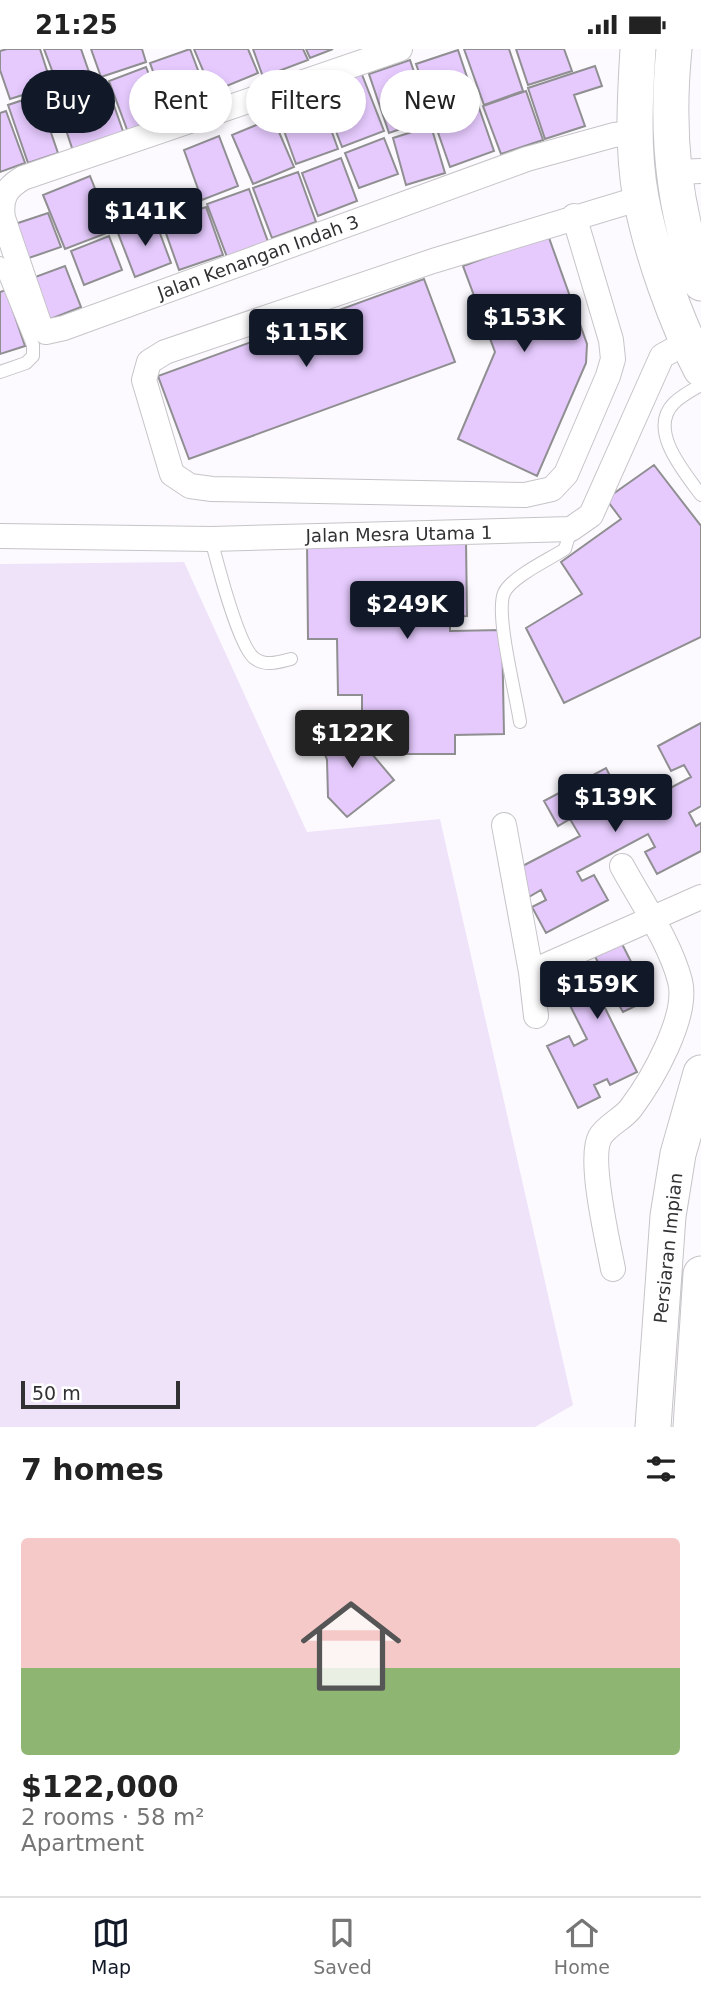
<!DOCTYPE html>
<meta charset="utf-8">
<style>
body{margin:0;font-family:"DejaVu Sans",sans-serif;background:#f6f6f6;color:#222;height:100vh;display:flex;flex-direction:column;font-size:26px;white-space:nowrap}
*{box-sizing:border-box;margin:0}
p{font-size:23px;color:#767676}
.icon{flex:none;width:38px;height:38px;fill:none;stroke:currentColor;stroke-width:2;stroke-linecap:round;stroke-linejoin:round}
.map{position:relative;height:1378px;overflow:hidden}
.panel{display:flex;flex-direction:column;background:#fff;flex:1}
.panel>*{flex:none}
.guide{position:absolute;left:21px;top:21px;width:660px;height:63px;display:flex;gap:14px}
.scale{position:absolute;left:21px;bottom:18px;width:159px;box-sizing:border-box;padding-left:7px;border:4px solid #313032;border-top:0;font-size:19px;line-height:24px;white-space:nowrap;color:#313032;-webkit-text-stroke:5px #fff;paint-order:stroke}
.price{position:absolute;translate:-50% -60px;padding:0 16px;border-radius:7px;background:#111827;color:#fff;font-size:23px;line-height:46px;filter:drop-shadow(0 2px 4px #0008)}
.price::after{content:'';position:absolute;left:50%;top:42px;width:21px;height:16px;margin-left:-10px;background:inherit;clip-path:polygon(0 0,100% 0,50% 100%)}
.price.selected{background:#222;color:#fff}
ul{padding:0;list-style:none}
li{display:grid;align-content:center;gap:14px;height:371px;padding:0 21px}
li span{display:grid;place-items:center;height:217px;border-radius:7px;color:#555}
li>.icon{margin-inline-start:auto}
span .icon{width:126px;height:126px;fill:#fffc;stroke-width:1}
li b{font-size:30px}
h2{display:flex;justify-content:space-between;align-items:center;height:84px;padding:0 21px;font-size:30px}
.chip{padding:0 24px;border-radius:32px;background:#fff;box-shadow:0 4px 10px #0003;font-size:24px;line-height:63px}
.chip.selected{background:#111827;color:#fff}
.status{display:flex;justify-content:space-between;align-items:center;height:49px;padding:0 35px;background:#fff;direction:ltr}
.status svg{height:19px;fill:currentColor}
.menu{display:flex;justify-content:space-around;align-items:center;height:98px;border-top:2px solid #e0e0e0;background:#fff;font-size:19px;color:#767676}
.menu a{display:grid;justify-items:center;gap:4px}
.menu .selected{color:#111827}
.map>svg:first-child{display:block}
</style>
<div class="status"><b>21:25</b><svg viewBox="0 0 49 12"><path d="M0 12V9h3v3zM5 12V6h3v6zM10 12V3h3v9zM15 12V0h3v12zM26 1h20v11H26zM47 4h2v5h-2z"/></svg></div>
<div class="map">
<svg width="701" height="1378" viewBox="0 0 701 1378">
<rect width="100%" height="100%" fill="#fcfafe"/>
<path fill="#efe3fa" d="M184,513l123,270 133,-13 133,586 -38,22h-535v-863z"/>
<path fill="#e6cafe" stroke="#8f8e91" stroke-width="2" d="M7,0h33l12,37 -42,13 -10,-29v-19z
M44,0h37l10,29 -32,11z
M91,0h51l4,13 -45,15z
M190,0l17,45 -40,16 -17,-47z
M194,0h54l10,24 -46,19z
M253,0h50l5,11 -45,17z
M306,0h27l-23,9z
M464,0h45l14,42 -39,14z
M516,0h48l8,22 -44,14z
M458,1l18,54 -41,14 -19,-54z
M410,11l20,59 -41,14 -20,-59z
M595,17l7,20 -28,9 11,31 -40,13 -17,-51z
M146,18l21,54 -38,14 -20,-54z
M361,23l23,59 -42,16 -19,-50 25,-10 -3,-8z
M105,31l19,54 -51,17 -18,-54z
M316,39l22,61 -42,15 -22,-61z
M526,42l17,49 -42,14 -18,-48z
M38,46l20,58 -30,10 -20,-58z
M478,56l16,46 -44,16 -16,-46z
M6,62l19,52 -25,9v-59z
M273,69l21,49 -41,17 -21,-49z
M431,77l14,47 -39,12 -13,-47z
M219,87l19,50 -36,14 -18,-50z
M384,89l14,36 -39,14 -14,-35z
M341,109l16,43 -39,15 -16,-43z
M298,123l18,50 -44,16 -19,-50z
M90,127l22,55 -47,18 -22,-54z
M249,140l22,61 -41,15 -23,-61z
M206,158l17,48 -44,15 -17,-48z
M48,164l13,34 -41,14 -5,-37z
M155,171l16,43 -36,14 -17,-44z
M548,186l39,109 -1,19 -49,113 -79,-37 37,-87 -32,-86z
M109,187l13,34 -38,15 -13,-34z
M65,217l16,41 -38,15 -16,-42z
M424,230l31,83 -266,97 -31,-83z
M6,241l19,56 -25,8v-62z
M654,416l47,61v111l-137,66 -38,-75 56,-34 -21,-32 60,-43 -15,-20z
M466,492l1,75 -17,1v14l52,-1 2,104 -49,1v19h-66v-19h-27v-40h-24l-1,-56h-29l-1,-97z
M344,672l50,59 -47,37 -19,-20 -1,-37 -7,-20z
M701,674v83l-12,7 7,13 5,-3v28l-44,23 -12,-22 10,-5 -7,-13 -71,38 5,9 12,-6 14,25 -62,33 -14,-26 14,-7 -5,-10 -14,8 -14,-27 67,-35 -10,-17 -12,7 -14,-25 62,-33 13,25 -10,6 9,17 73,-39 -7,-12 -13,6 -13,-25z
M619,889l31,61 -27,13 -7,-12 -12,6 33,66 -27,13 -3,-6 -13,6 6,12 -22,11 -31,-62 22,-10 5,10 13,-7 -33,-65 27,-14 5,11 13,-7 -7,-13z"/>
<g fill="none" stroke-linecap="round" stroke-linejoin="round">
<defs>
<path id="lane" d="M0,214l33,82v11l-7,7 -26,9
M701,336c-9,5 -20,11 -27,18 -27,27 11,70 27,92
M211,490c6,23 27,106 43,119 12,9 25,4 37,1
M520,673c-4,-27 -25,-108 -16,-129 7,-16 46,-34 61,-44l6,-20"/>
<path id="street" d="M400,0l-377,129c-17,10 -23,20 -20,40l37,108 6,6 18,-4 463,-169 87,-24 21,-2
M673,123l28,-1
M574,167l37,124 2,19 -5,17 -42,98 -14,15 -27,6 -313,-6 -22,-3 -18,-12 -28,-94 5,-18 16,-10 268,-91 208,-63
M0,487l211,3 360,-10 20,-14 71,-159 25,-14
M504,776l27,147 5,44
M531,923l170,-75
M613,1220c-5,-27 -25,-110 -13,-132 7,-12 23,-18 31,-29 21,-28 58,-92 49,-127 -10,-39 -39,-80 -58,-115"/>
<path id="secondary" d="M638,0c-3,49 -6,101 3,149 10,53 35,124 60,171
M674,0c-8,80 -2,158 27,234
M653,1378l15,-211 10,-62 23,-81
M691,1378l10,-153"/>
</defs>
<use href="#lane" stroke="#c6c4c8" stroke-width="14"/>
<use href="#street" stroke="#c6c4c8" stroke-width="26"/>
<use href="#secondary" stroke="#c6c4c8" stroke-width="37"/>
<use href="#lane" stroke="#fff" stroke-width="12"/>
<use href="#street" stroke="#fff" stroke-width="24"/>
<use href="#secondary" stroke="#fff" stroke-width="35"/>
</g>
<g text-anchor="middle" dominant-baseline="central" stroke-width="5" stroke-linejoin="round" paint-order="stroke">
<g font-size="18" fill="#313032" stroke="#fff">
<text transform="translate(258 208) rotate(-20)">Jalan Kenangan Indah 3</text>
<text transform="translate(399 485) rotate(-1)">Jalan Mesra Utama 1</text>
<text transform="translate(668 1199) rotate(-84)">Persiaran Impian</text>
</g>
</g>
</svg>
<div class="scale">50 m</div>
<b class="price" style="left:145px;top:199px">$141K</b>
<b class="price" style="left:524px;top:305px">$153K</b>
<b class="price" style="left:306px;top:320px">$115K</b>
<b class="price" style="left:407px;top:592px">$249K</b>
<b class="price selected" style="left:352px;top:721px">$122K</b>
<b class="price" style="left:615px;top:785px">$139K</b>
<b class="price" style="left:597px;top:972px">$159K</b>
<div class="guide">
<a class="chip selected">Buy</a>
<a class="chip">Rent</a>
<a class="chip">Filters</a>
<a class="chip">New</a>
</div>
</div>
<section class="panel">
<h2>7 homes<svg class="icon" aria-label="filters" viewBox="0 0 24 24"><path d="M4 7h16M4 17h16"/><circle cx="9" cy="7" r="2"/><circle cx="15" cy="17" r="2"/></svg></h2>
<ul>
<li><span style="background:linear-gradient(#f6c9c9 60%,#8fb573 0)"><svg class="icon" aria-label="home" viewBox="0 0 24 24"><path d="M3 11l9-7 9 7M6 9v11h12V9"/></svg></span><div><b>$122,000</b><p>2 rooms · 58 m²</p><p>Apartment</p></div></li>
</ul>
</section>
<nav class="menu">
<a class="selected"><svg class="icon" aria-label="map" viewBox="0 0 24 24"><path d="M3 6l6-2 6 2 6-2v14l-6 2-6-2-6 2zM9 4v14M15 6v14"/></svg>Map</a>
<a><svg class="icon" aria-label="saved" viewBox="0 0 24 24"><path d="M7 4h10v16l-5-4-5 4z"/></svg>Saved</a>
<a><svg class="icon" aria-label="home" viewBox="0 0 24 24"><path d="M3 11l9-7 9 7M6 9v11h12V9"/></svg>Home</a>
</nav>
